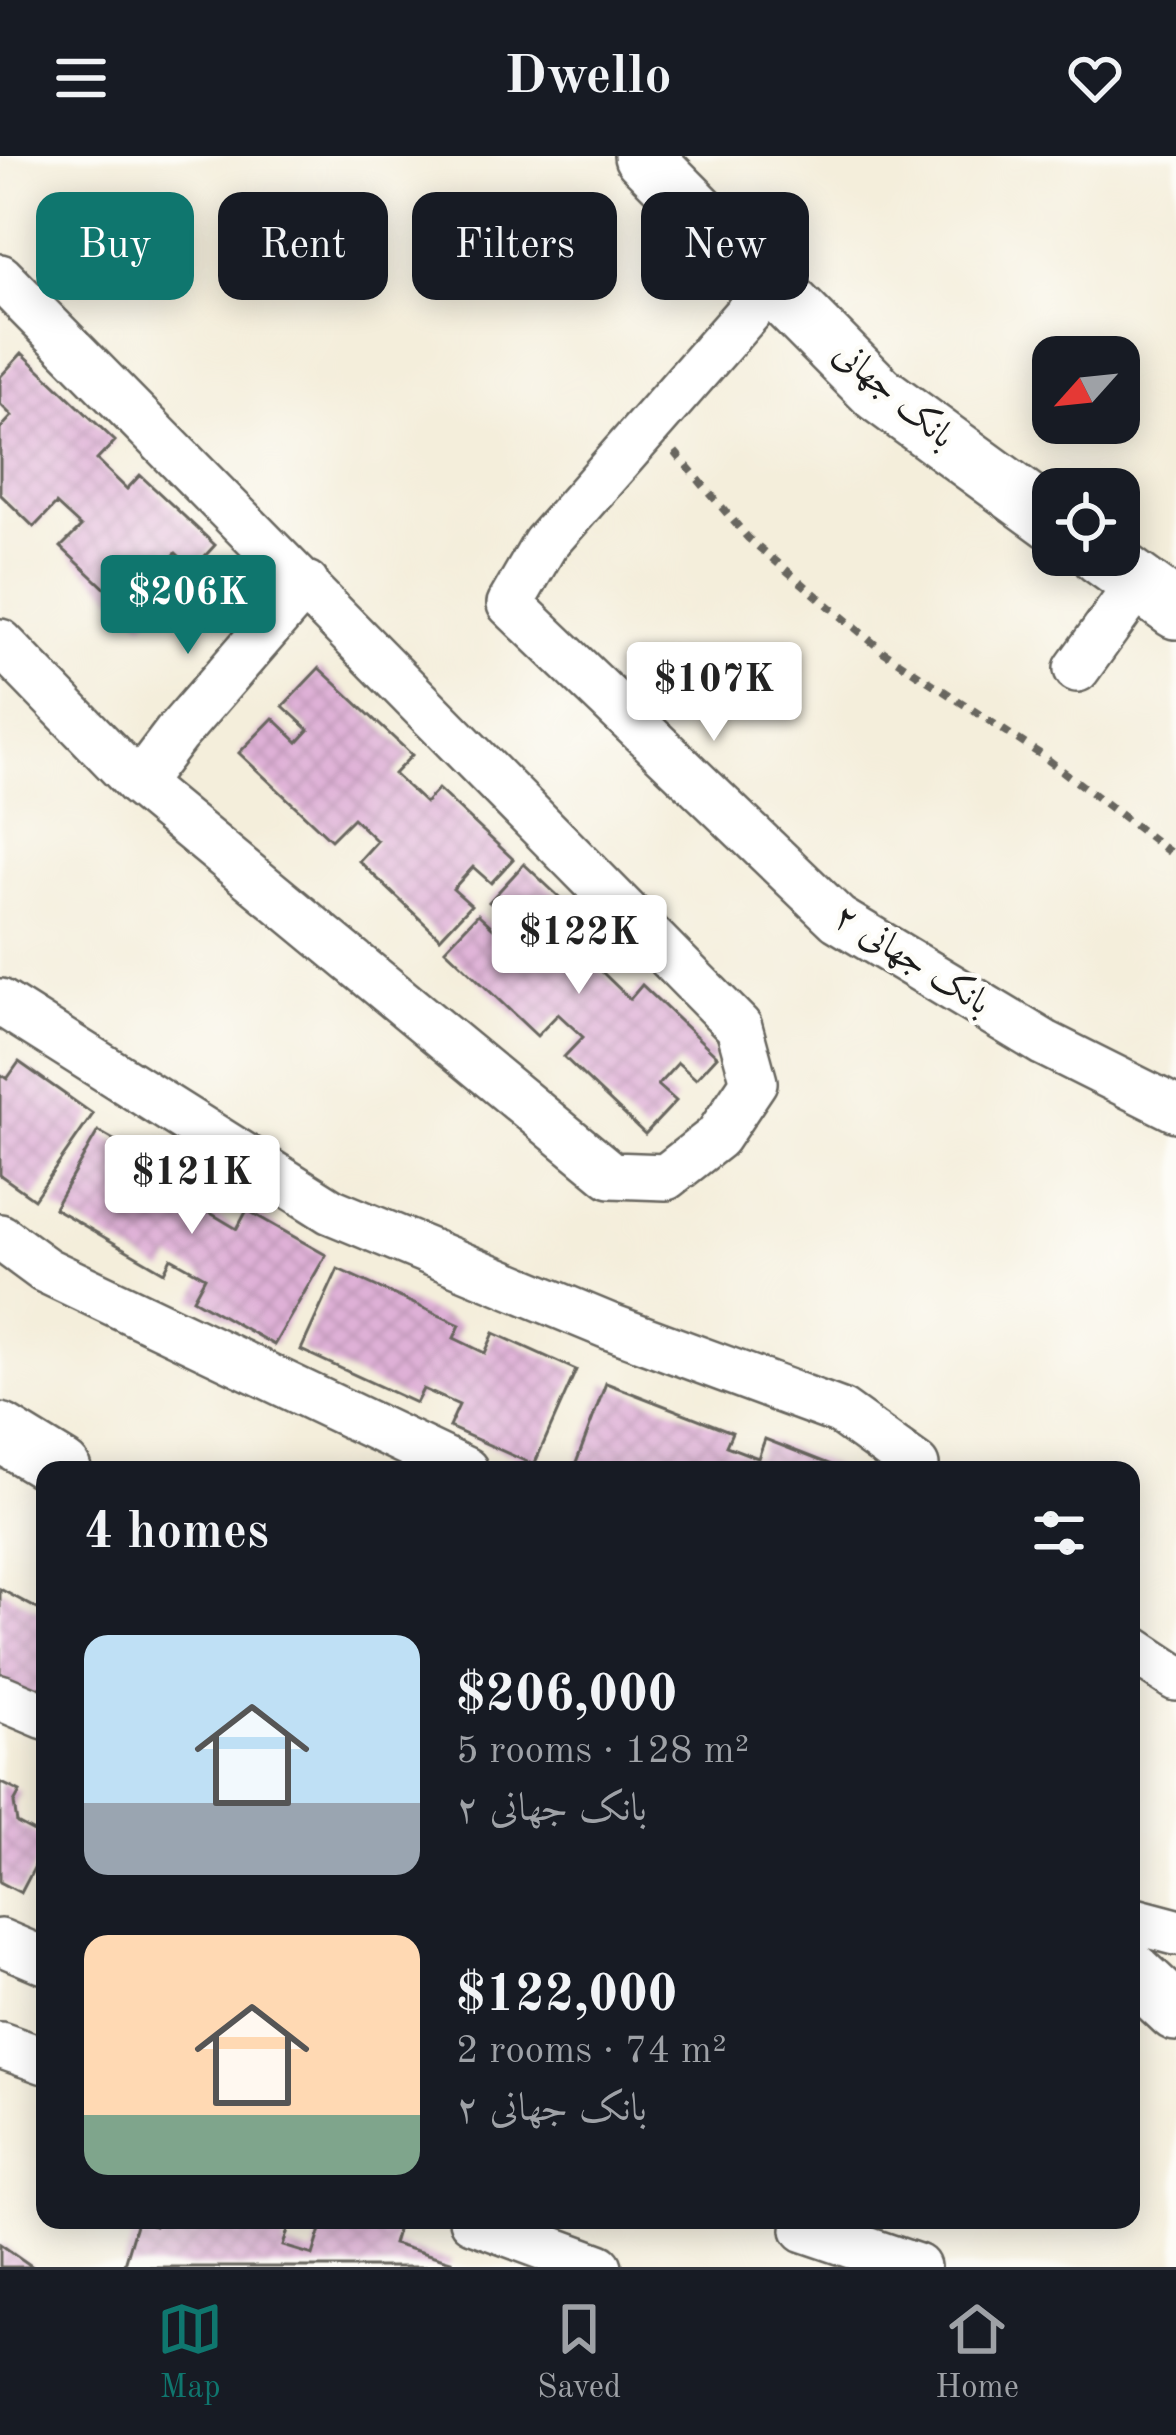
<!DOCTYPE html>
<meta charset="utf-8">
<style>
body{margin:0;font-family:"Old Standard TT",Amiri,serif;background:#242831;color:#f1f3f6;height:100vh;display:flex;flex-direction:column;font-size:45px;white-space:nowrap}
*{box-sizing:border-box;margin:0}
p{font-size:39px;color:#9ea1a6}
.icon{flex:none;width:66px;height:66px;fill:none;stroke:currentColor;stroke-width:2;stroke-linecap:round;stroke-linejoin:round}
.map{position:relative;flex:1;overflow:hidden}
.details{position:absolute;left:36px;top:1305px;width:1104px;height:768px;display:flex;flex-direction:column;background:#171b24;border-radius:24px;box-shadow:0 6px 30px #0003}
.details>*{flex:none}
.hud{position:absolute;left:36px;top:36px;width:1104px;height:108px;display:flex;gap:24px}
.needle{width:78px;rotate:243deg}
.fabs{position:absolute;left:1032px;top:180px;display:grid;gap:24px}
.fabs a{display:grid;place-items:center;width:108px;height:108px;border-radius:24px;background:#171b24;box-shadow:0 6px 30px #0003;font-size:60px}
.price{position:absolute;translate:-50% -102px;padding:0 27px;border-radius:12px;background:#fff;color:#222;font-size:39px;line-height:78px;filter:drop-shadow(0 3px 6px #0008)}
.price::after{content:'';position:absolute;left:50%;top:72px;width:36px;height:27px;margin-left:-18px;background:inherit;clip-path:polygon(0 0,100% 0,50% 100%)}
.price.active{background:#0f766e;color:#fff}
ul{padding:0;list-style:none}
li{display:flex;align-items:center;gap:36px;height:300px;padding:0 48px}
li span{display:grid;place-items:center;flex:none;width:336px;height:240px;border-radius:24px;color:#555}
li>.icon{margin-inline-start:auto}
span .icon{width:144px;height:144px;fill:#fffc;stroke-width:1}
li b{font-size:51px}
h2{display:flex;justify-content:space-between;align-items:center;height:144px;padding:0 48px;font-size:51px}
.pill{padding:0 42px;border-radius:24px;background:#171b24;box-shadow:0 6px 30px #0003;font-size:42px;line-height:108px}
.pill.active{background:#0f766e;color:#fff}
header{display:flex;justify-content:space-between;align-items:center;height:156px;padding:0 48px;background:#171b24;font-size:54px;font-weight:700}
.tab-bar{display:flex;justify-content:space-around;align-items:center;height:168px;border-top:3px solid #363941;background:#171b24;font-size:33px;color:#9ea1a6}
.tab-bar a{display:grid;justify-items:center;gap:6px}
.tab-bar .active{color:#0f766e}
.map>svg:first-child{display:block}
</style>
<header><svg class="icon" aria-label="menu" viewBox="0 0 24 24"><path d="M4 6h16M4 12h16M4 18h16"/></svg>Dwello<svg class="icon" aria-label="heart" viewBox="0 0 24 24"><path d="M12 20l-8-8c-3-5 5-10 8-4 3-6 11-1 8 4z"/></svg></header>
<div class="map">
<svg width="1176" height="2111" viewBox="0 0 1176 2111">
<defs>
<pattern id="building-cross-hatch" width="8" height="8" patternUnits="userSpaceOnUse" patternTransform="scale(3)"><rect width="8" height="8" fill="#dfb1d7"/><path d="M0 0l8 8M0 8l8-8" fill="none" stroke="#bf98b8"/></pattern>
</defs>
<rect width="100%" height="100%" fill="#fdfcf7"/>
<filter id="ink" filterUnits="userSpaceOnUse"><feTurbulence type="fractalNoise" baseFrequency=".00833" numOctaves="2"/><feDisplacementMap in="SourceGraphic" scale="24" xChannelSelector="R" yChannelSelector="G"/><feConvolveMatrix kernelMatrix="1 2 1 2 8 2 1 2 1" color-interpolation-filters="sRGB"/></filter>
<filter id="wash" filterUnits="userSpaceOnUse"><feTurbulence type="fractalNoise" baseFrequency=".004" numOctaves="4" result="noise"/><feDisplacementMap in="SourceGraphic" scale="48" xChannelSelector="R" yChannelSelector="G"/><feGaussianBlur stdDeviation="2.7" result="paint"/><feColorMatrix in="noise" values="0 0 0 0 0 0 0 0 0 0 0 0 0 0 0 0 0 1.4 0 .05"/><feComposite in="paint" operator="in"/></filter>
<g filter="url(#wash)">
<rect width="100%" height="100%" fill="#f4eedb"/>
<g id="blocks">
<path fill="url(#building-cross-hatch)" d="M22,197l93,88 -18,19 30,29 13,-14 75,70 -22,24 -17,-16 -21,22 18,16 -30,33 -82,-77 20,-20 -25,-23 -22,23 -34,-33v-65l12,-13 -12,-12v-27z
M319,512l93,87 -18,19 31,29 13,-14 75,70 -22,24 -18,-16 -20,22 18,16 -31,33 -81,-77 18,-20 -24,-23 -22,22 -92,-87 34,-35 25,24 11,-12 -26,-24z
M524,708l93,87 -17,19 30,29 12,-14 75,71 -21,23 -18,-16 -20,22 18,16 -31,33 -81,-77 19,-20 -25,-23 -21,22 -92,-87 33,-35 26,24 11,-12 -26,-24z
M19,906l74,52 -59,85 -34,-24v-101l7,5z
M98,975l117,67 -8,13 30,18 10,-19 79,45 -52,90 -81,-46 12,-22 -34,-19 -7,14 -110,-64z
M338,1113l122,56 -6,13 31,15 9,-20 82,37 -42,95 -85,-38 10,-22 -36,-16 -7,14 -115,-53z
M606,1227l126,49 -6,14 32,12 7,-19 79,31h-260l-9,-4z
M0,1433l45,24v101l-45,-36z
M0,1626l20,10 -6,11 3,20 28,15v9l-24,46 -21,-11z
M157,2064h134l-8,26 30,9 11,-35h76l-7,24 58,17 -2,6h-326l14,-46 18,5z
M0,2088l33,23h-33z"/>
</g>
</g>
<g filter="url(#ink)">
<use href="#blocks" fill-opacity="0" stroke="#68665f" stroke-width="3"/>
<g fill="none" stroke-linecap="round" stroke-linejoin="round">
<defs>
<path id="minor" d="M0,121l739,750 15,55 -37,55 -51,40 -55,-2 -473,-391 -138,-142
M772,129l-227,259 -35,60 328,315 206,124 132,66
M1077,513l62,-86
M138,628l38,-50 130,-150
M0,846l331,209 280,116 230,85 75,54 -1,4
M0,1081l45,33 420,200
M1131,1492l45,30
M0,1541l45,19
M1131,1764l45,12
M0,1786l45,19
M0,1889l45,16
M472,2064l127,47
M805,2073l112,38"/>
<path id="tertiary" d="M643,0l235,237 175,128
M1100,399l76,55
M0,1276l62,38
M1131,1814l45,42"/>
</defs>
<use href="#minor" stroke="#68665f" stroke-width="50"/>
<use href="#tertiary" stroke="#68665f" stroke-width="62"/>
<path stroke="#68665f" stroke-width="8" stroke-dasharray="9 9" stroke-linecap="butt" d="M675,296l73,86 136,114 159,104 133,101"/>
<use href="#minor" stroke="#fff" stroke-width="45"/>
<use href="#tertiary" stroke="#fff" stroke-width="57"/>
</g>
</g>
<g text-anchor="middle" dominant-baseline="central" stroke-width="9" stroke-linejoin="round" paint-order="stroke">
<g font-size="36" fill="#1c1c1c" stroke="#fdfcf7">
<text transform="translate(893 240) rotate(40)">بانک جهانی</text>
<text transform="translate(911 805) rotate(32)">بانک جهانی ۲</text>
</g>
</g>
</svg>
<div class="fabs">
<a><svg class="needle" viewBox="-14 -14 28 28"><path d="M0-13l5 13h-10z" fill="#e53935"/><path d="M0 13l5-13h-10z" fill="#9ea1a6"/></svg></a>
<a><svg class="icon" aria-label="locate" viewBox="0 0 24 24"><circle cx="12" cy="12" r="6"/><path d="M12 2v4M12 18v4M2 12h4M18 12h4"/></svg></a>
</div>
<b class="price active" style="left:188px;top:501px">$206K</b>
<b class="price" style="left:714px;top:588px">$107K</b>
<b class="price" style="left:579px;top:841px">$122K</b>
<b class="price" style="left:192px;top:1081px">$121K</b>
<div class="hud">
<a class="pill active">Buy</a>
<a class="pill">Rent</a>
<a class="pill">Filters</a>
<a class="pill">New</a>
</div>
<section class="details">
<h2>4 homes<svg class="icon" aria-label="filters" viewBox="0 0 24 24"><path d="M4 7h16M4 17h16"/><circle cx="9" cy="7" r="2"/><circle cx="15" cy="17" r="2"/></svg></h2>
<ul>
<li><span style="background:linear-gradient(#bfe0f5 70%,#9aa5b1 0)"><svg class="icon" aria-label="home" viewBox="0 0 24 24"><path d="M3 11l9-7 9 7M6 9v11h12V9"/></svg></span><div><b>$206,000</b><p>5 rooms · 128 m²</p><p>بانک جهانی ۲</p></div></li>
<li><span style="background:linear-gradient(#ffd9b3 75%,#7fa58c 0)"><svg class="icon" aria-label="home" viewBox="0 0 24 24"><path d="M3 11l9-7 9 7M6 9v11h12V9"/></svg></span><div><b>$122,000</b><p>2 rooms · 74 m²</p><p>بانک جهانی ۲</p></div></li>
</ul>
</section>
</div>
<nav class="tab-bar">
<a class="active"><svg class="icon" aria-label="map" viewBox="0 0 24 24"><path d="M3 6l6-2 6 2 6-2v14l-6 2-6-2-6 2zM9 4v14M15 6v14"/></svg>Map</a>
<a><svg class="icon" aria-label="saved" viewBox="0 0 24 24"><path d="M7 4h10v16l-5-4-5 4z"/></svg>Saved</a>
<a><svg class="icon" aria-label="home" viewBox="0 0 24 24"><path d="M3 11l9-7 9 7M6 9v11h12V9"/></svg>Home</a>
</nav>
